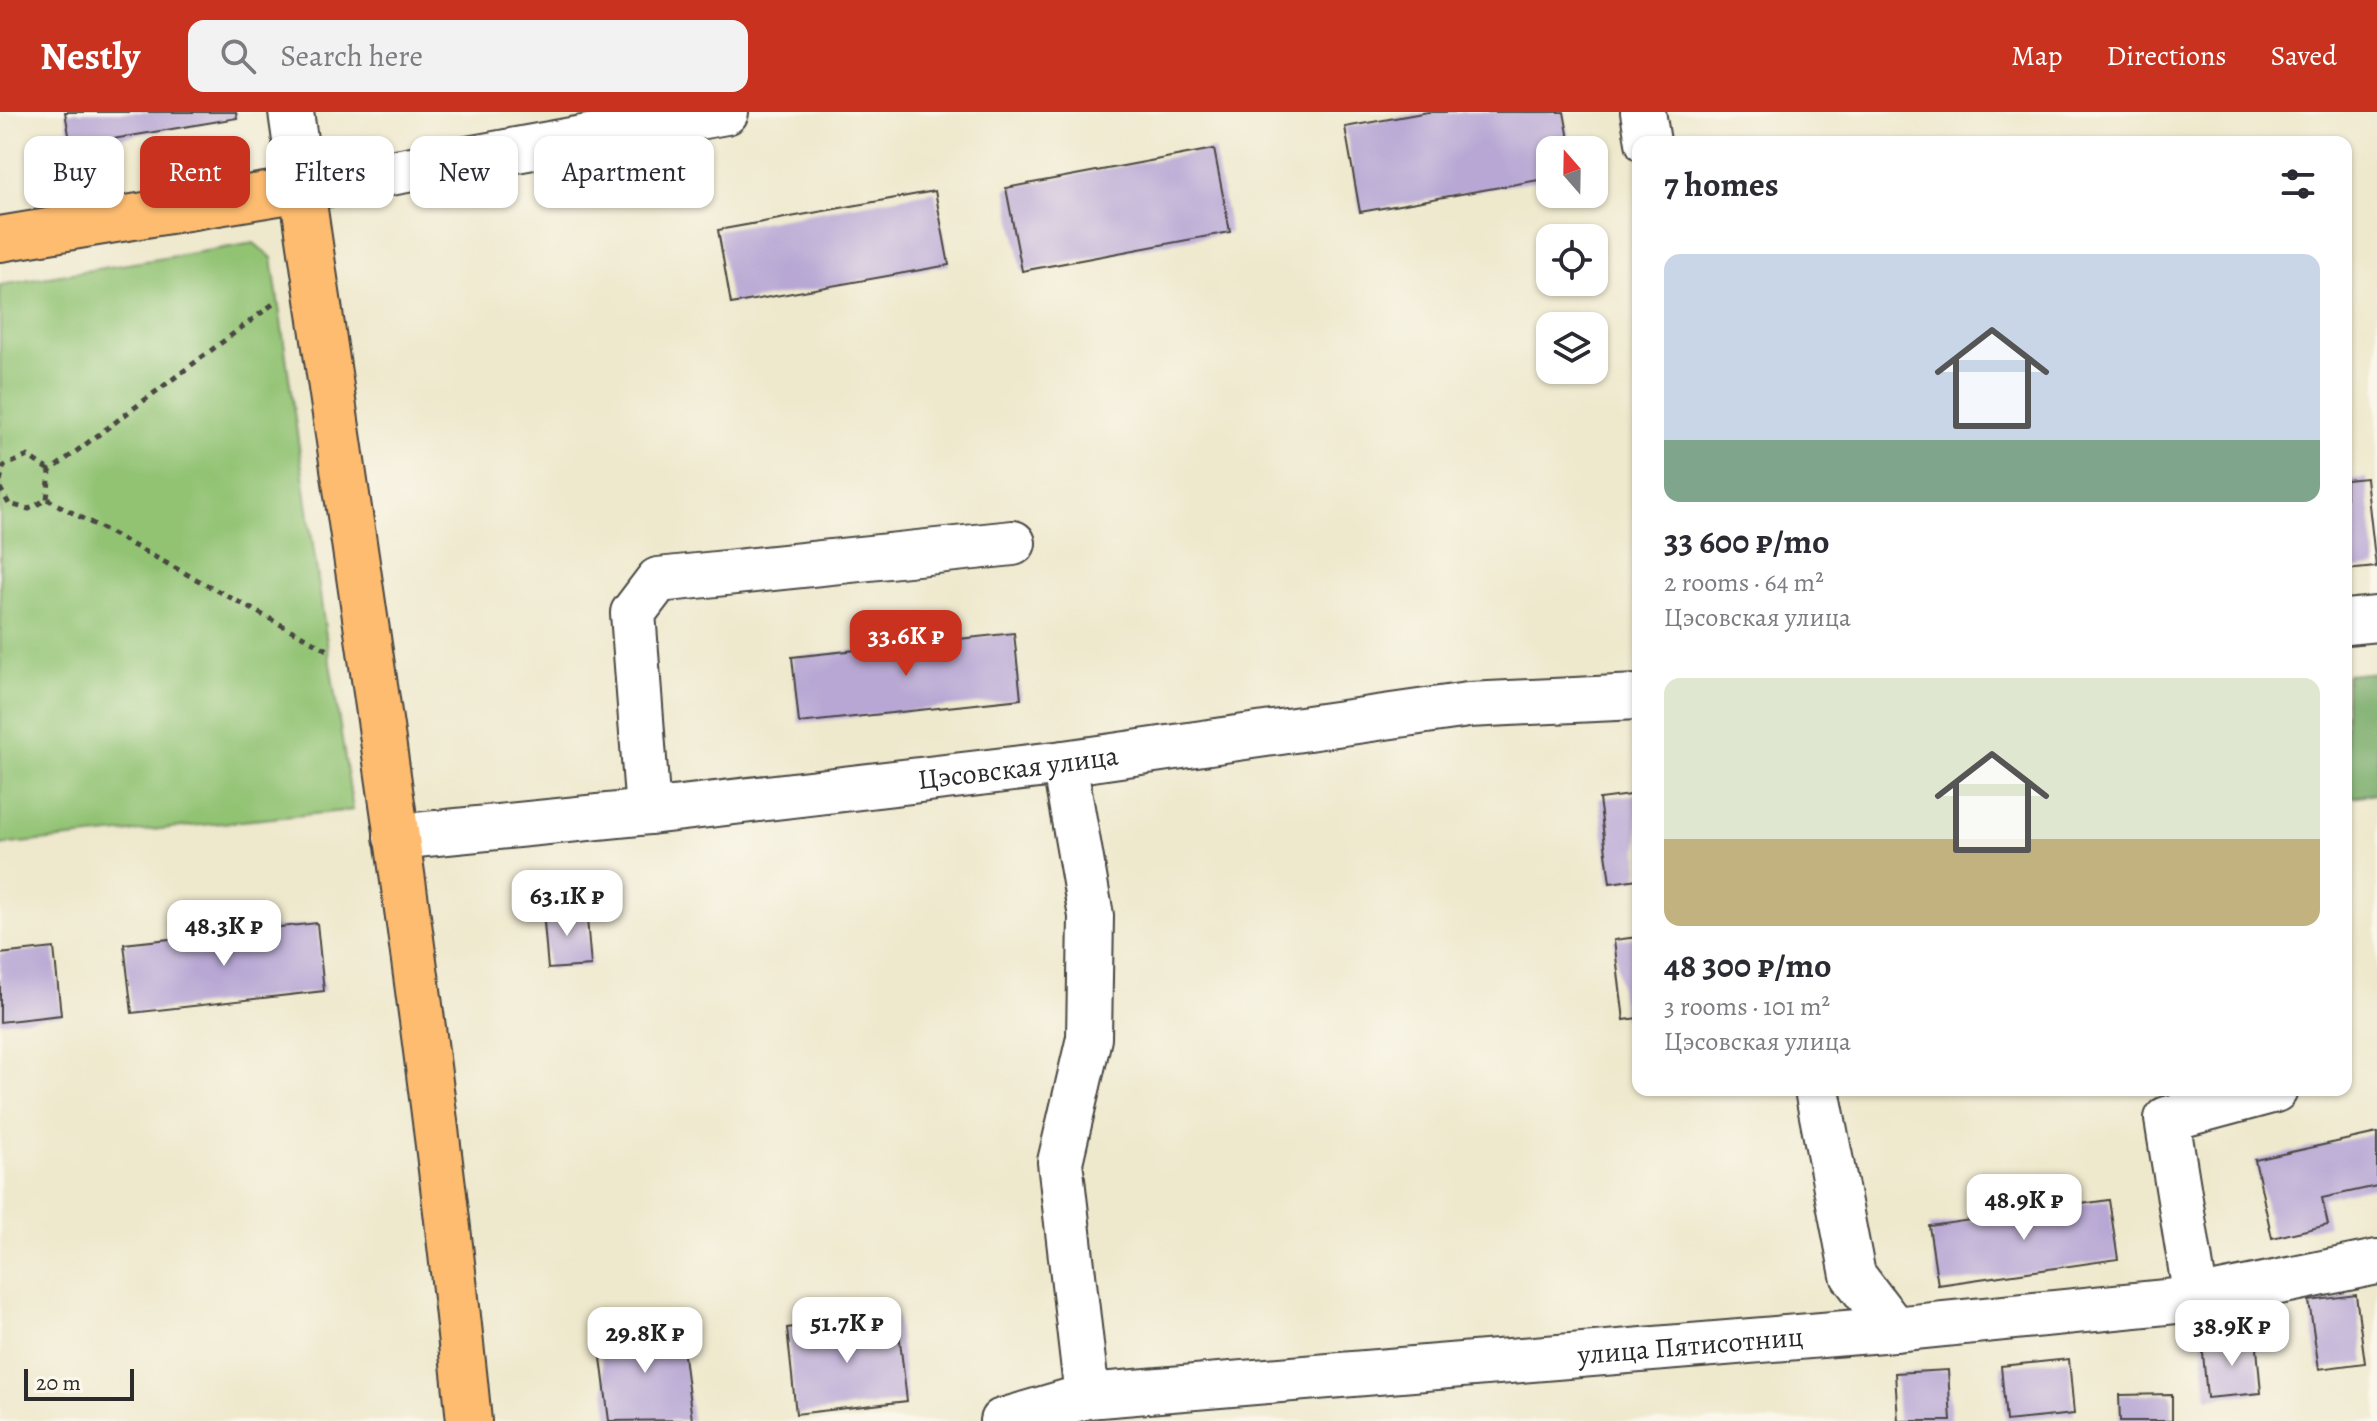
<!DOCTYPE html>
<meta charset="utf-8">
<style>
body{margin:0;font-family:Alegreya,serif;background:#f2f2f3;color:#2b2b33;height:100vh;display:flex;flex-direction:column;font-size:30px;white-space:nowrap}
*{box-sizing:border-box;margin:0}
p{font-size:26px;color:#7c7c81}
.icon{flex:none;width:44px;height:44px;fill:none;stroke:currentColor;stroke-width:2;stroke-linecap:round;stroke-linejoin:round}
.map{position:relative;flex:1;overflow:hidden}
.details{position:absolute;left:1632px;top:24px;width:720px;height:960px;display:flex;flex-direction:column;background:#fff;border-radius:16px;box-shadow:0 2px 6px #0004}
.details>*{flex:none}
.guide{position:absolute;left:24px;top:24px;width:760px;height:72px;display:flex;gap:16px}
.needle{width:52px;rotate:340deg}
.controls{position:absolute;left:1536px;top:24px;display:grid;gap:16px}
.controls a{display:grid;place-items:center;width:72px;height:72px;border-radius:16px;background:#fff;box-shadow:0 2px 6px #0004;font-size:40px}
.scale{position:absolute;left:24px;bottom:20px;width:110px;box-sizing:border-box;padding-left:8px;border:4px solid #2b2b2b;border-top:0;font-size:22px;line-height:28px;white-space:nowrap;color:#2b2b2b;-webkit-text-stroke:6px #fbf7ec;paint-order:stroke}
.price{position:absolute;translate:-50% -68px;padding:0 18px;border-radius:16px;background:#fff;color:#222;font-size:26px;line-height:52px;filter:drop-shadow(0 2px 4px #0008)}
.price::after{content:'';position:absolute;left:50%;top:48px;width:24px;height:18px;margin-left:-12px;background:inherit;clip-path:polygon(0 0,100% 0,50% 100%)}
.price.active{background:#c8321e;color:#fff}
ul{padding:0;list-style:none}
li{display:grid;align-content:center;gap:16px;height:424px;padding:0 32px}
li span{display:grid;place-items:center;height:248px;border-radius:16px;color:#555}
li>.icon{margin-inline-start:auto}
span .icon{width:144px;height:144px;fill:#fffc;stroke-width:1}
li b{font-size:34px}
h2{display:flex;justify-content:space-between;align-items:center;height:96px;padding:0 32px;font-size:34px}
.pill{padding:0 28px;border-radius:16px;background:#fff;box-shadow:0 2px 6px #0004;font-size:28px;line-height:72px}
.pill.active{background:#c8321e;color:#fff}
header{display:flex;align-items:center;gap:48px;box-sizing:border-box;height:112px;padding:0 40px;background:#c8321e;color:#fff}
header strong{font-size:38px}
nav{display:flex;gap:44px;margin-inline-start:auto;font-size:28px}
.search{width:560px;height:72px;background:#f2f2f3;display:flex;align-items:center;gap:20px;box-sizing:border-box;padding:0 28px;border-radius:16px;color:#7c7c81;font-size:30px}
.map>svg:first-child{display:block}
</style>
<header>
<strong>Nestly</strong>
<div class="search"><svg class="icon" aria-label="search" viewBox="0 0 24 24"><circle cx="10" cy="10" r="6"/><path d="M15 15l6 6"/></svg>Search here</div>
<nav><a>Map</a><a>Directions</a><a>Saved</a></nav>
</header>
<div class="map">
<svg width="2377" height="1309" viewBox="0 0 2377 1309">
<rect width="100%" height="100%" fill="#fbf7ec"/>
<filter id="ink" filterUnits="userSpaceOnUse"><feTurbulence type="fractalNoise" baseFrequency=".0125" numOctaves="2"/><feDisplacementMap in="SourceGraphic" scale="16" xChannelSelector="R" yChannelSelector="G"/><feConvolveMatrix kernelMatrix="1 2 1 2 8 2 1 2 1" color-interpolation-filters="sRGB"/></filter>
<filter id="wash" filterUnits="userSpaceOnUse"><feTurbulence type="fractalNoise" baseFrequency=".006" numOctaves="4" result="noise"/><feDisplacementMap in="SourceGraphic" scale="32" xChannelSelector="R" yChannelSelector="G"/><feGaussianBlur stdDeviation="1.8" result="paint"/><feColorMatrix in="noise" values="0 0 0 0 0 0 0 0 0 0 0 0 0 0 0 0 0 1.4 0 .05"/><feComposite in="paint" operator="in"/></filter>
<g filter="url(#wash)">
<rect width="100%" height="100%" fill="#eee8cc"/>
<path fill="#92c373" stroke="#5e774f" stroke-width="2" d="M254,131l18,15 56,392 25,160 -353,35v-560z"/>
<path fill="#75a965" stroke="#506a48" stroke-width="2" d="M2377,560v121l-31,5v-123z"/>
<g id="blocks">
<path fill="#b8a7d4" d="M65,0h171l1,6 -166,28z
M1428,0h136l7,38h-21v28l-190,34 -15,-85z
M1214,37l16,83 -208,39 -16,-83z
M935,79l14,74 -218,39 -13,-74z
M2366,366l10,89 -30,3v-90z
M1014,521l7,66 -222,24 -7,-66z
M1638,682v85l-28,4 -11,-84z
M586,795l5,59 -43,3 -5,-58z
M317,811l7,68 -192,22 -8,-69z
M1638,825v81l-14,2 -10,-80z
M54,836l7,67 -61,7v-68z
M2377,1021v53l-55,12 6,27 -56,13 -17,-78z
M2109,1088l9,59 -180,26 -9,-59z
M2356,1183l9,68 -46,6 -10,-68z
M897,1203l10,86 -111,13 -9,-86z
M680,1212l12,96 -83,1 -11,-87z
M2256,1225l5,56 -54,5 -5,-56z
M2069,1247l5,55 -68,7 -5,-55z
M1948,1258l3,51h-53l-3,-48z
M2172,1282v27h-52l-1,-26z"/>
</g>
</g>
<g filter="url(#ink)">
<use href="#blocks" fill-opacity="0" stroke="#484743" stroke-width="2"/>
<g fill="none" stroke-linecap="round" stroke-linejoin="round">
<defs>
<g id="minor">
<path d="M291,0l11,77 424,-77"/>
<path d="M1643,0l5,30"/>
<path d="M2346,510l31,-3"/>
<path d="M1064,651l27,153 -2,122 -29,124 27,234"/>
<path d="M648,700l-15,-199 25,-33 355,-37"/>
<path id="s1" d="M396,725l252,-25 416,-49 404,-58 170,-8"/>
<path d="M1817,978l36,185 41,54"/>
<path d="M2196,1187l-29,-180 108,-29"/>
<path id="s2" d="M1002,1309l85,-25 807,-67 302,-30 181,-37"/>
</g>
<path id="major" d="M0,127l302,-50c59,410 126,820 167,1232"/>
</defs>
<use href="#minor" stroke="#484743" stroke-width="48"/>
<use href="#major" stroke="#484743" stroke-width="48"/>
<path stroke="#484743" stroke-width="5" stroke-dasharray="6 6" stroke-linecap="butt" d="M0,369l4,-15 24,-10 22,15
M0,376l9,16 20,5 18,-10 3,-28 227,-170
M47,387l281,151"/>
<use href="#minor" stroke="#fff" stroke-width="44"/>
<use href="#major" stroke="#fdbc6f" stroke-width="44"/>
</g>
</g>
<g text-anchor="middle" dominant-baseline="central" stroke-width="7" stroke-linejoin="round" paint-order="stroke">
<g font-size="28" fill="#2b2b2b" stroke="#fbf7ec">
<text stroke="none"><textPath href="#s1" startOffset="626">Цэсовская улица</textPath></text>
<text stroke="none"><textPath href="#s2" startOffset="694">улица Пятисотниц</textPath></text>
</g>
</g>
</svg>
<div class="controls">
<a><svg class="needle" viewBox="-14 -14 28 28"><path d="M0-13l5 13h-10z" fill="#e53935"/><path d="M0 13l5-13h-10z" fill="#7c7c81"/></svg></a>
<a><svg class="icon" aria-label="locate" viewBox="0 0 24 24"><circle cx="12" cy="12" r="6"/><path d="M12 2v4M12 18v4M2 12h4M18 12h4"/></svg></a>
<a><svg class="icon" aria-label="layers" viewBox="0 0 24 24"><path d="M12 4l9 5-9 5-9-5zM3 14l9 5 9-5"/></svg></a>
</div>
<div class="scale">20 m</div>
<b class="price active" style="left:906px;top:566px">33.6K ₽</b>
<b class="price" style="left:567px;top:826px">63.1K ₽</b>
<b class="price" style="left:224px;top:856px">48.3K ₽</b>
<b class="price" style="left:2024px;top:1130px">48.9K ₽</b>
<b class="price" style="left:847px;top:1253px">51.7K ₽</b>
<b class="price" style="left:2232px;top:1256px">38.9K ₽</b>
<b class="price" style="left:645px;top:1263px">29.8K ₽</b>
<div class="guide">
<a class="pill">Buy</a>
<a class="pill active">Rent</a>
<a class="pill">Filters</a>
<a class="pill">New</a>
<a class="pill">Apartment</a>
</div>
<section class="details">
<h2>7 homes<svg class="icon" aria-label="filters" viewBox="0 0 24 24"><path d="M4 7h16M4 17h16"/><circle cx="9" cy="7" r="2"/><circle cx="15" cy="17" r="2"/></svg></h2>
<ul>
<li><span style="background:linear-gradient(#c9d6e8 75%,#7fa58c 0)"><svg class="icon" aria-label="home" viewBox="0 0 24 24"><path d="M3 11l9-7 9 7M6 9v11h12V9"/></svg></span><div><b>33 600 ₽/mo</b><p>2 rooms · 64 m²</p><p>Цэсовская улица</p></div></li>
<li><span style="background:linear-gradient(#dfe7d0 65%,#c2b280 0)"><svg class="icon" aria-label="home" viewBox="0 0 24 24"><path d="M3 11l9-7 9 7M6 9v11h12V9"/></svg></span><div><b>48 300 ₽/mo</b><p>3 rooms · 101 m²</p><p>Цэсовская улица</p></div></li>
</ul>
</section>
</div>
